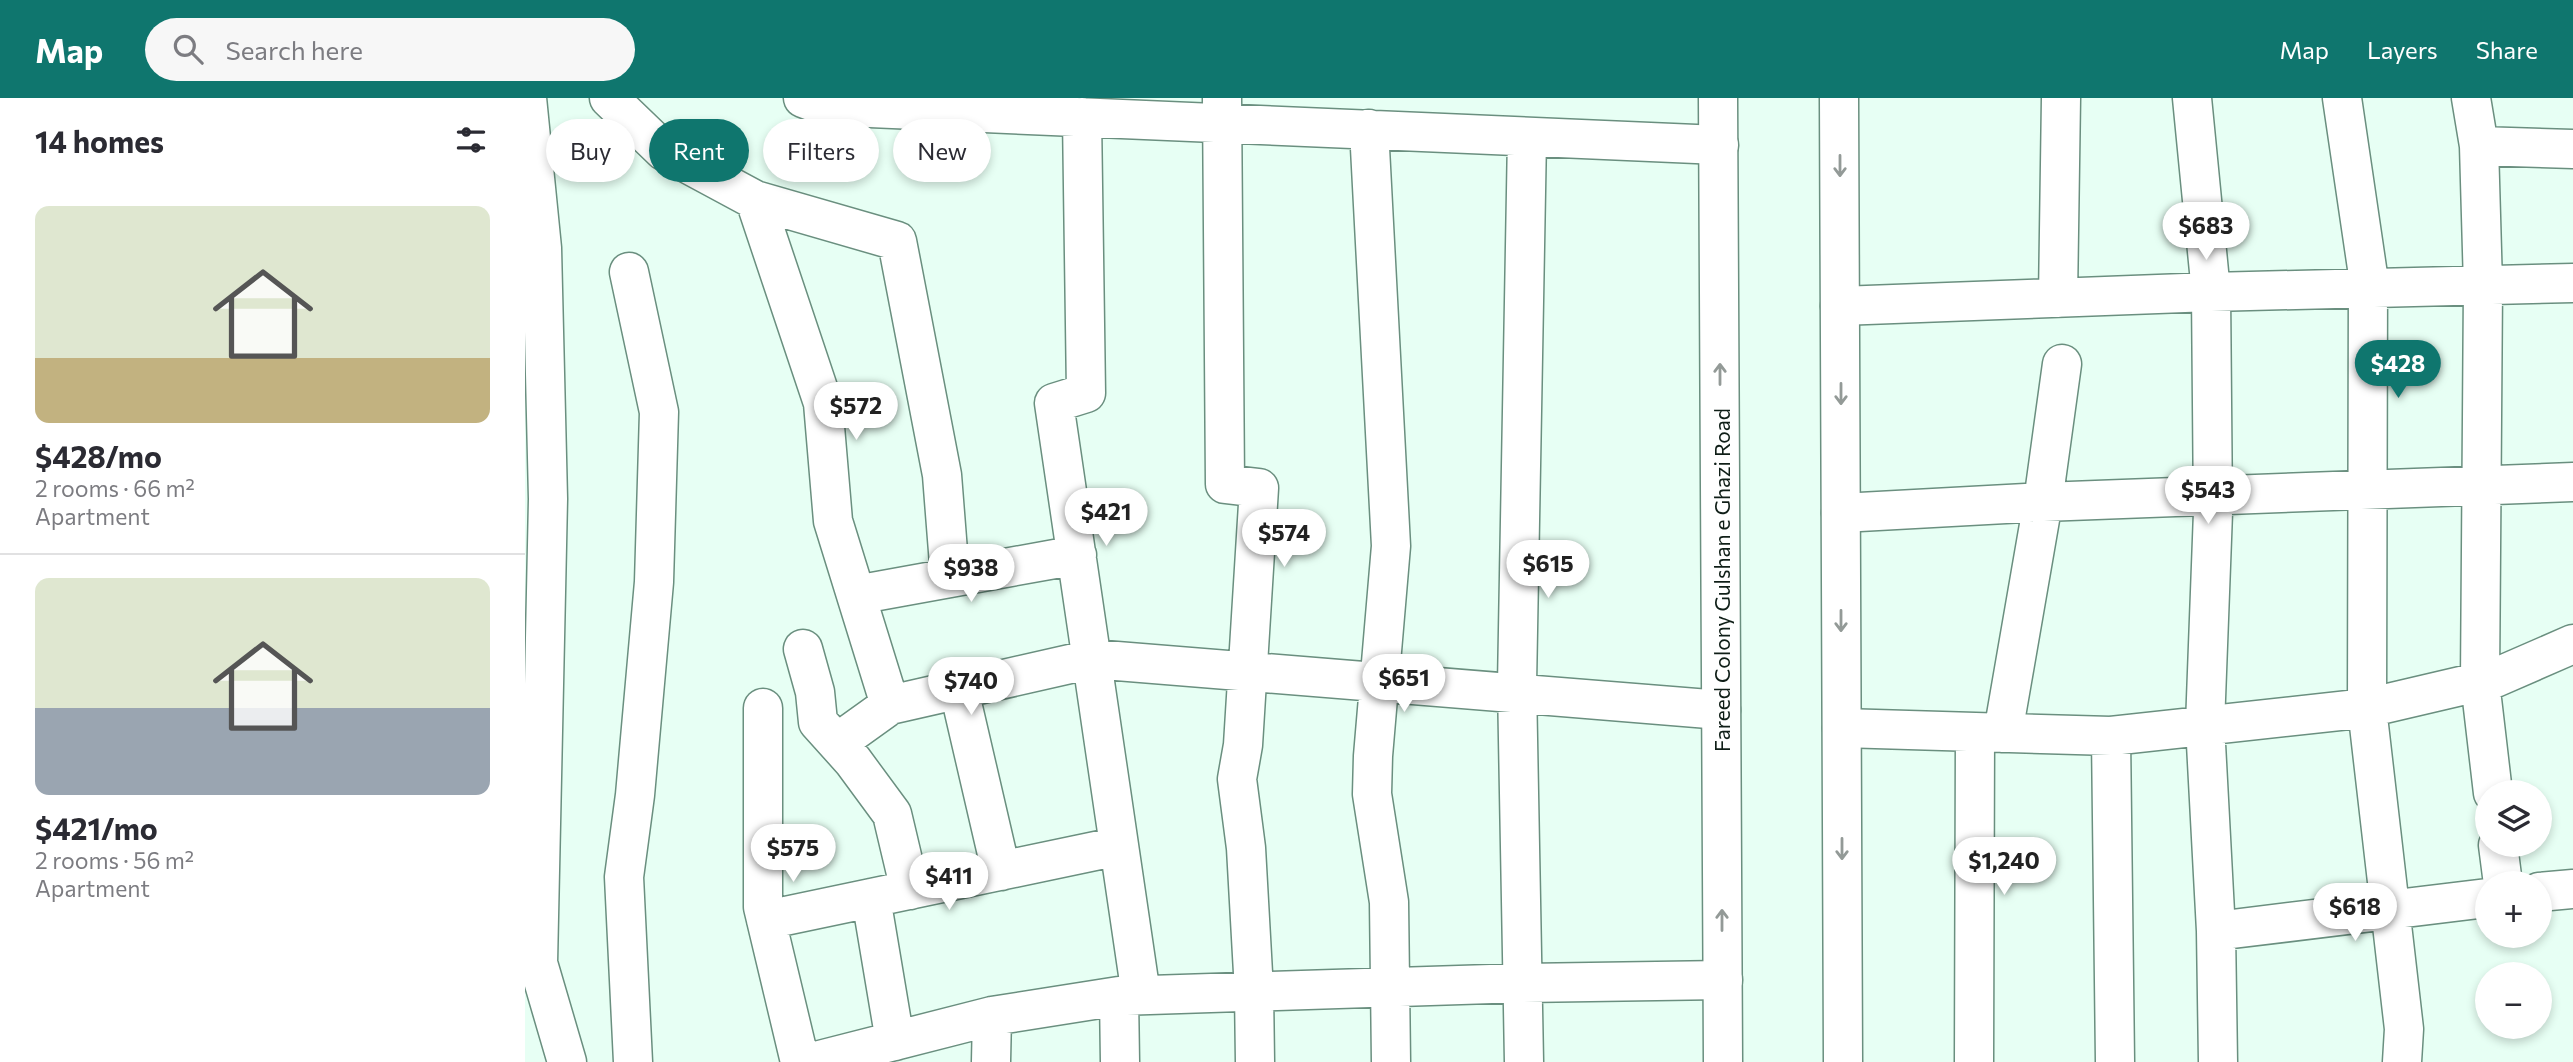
<!DOCTYPE html>
<meta charset="utf-8">
<style>
body{margin:0;font-family:Commissioner,sans-serif;background:#f7f7f7;color:#2b2b33;height:100vh;display:flex;flex-direction:column;font-size:26px;white-space:nowrap}
*{box-sizing:border-box;margin:0}
p{font-size:23px;color:#7c7c81}
.icon{flex:none;width:38px;height:38px;fill:none;stroke:currentColor;stroke-width:2;stroke-linecap:round;stroke-linejoin:round}
.map{position:relative;flex:1;overflow:hidden}
.sheet{display:flex;flex-direction:column;background:#fff;width:525px}
.sheet>*{flex:none}
.hud{position:absolute;left:21px;top:21px;width:665px;height:63px;display:flex;gap:14px}
.buttons{position:absolute;left:1950px;top:682px;display:grid;gap:14px}
.buttons a{display:grid;place-items:center;width:77px;height:77px;border-radius:50%;background:#fff;box-shadow:0 4px 10px #0003;font-size:35px}
.price{position:absolute;translate:-50% -60px;padding:0 16px;border-radius:24px;background:#fff;color:#222;font-size:23px;line-height:46px;filter:drop-shadow(0 2px 4px #0008)}
.price::after{content:'';position:absolute;left:50%;top:42px;width:21px;height:16px;margin-left:-10px;background:inherit;clip-path:polygon(0 0,100% 0,50% 100%)}
.price.current{background:#0f766e;color:#fff}
ul{padding:0;list-style:none}
li{display:grid;align-content:center;gap:14px;height:371px;padding:0 35px}
li+li{border-top:2px solid #e1e1e2}
li span{display:grid;place-items:center;height:217px;border-radius:14px;color:#555}
li>.icon{margin-inline-start:auto}
span .icon{width:126px;height:126px;fill:#fffc;stroke-width:1}
li b{font-size:30px}
h2{display:flex;justify-content:space-between;align-items:center;height:84px;padding:0 35px;font-size:30px}
.tag{padding:0 24px;border-radius:32px;background:#fff;box-shadow:0 4px 10px #0003;font-size:24px;line-height:63px}
.tag.current{background:#0f766e;color:#fff}
header{display:flex;align-items:center;gap:42px;box-sizing:border-box;height:98px;padding:0 35px;background:#0f766e;color:#fff}
header strong{font-size:33px}
nav{display:flex;gap:38px;margin-inline-start:auto;font-size:24px}
.search{width:490px;height:63px;background:#f7f7f7;display:flex;align-items:center;gap:18px;box-sizing:border-box;padding:0 24px;border-radius:38px;color:#7c7c81;font-size:26px}
main{display:flex;flex:1;min-height:0}
.map>svg:first-child{display:block}
</style>
<header>
<strong>Map</strong>
<div class="search"><svg class="icon" aria-label="search" viewBox="0 0 24 24"><circle cx="10" cy="10" r="6"/><path d="M15 15l6 6"/></svg>Search here</div>
<nav><a>Map</a><a>Layers</a><a>Share</a></nav>
</header>
<main>
<section class="sheet">
<h2>14 homes<svg class="icon" aria-label="filters" viewBox="0 0 24 24"><path d="M4 7h16M4 17h16"/><circle cx="9" cy="7" r="2"/><circle cx="15" cy="17" r="2"/></svg></h2>
<ul>
<li><span style="background:linear-gradient(#dfe7d0 70%,#c2b280 0)"><svg class="icon" aria-label="home" viewBox="0 0 24 24"><path d="M3 11l9-7 9 7M6 9v11h12V9"/></svg></span><div><b>$428/mo</b><p>2 rooms · 66 m²</p><p>Apartment</p></div></li>
<li><span style="background:linear-gradient(#dfe7d0 60%,#9aa5b1 0)"><svg class="icon" aria-label="home" viewBox="0 0 24 24"><path d="M3 11l9-7 9 7M6 9v11h12V9"/></svg></span><div><b>$421/mo</b><p>2 rooms · 56 m²</p><p>Apartment</p></div></li>
</ul>
</section>
<div class="map">
<svg width="2048" height="964" viewBox="0 0 2048 964">
<rect width="100%" height="100%" fill="#e7fff4"/>
<g fill="none" stroke-linecap="round" stroke-linejoin="round">
<defs>
<path id="minor" d="M2,0l15,150 6,251 -10,464
M84,0l55,53 91,49 142,41 45,234 8,102
M278,0l21,8 895,39
M697,0l3,386 34,4 -16,257 -6,34 9,69 8,143 1,71
M1667,0l19,194 2,220 -8,213 11,206 2,131
M1817,0l26,177 -1,433 37,321 -2,33
M1946,0l8,48 4,140 -3,396 13,111
M557,19l4,276 -32,10 87,592
M844,31l22,417 -18,210 -1,38 17,108 2,160
M1954,48l94,3
M230,102l68,203 10,118 57,184
M104,174l30,140 -5,170 -19,213 -11,82 9,185
M1533,200l3,-200
M1315,208l371,-14 362,-9
M1316,415l202,-11 530,-20
M331,497l221,-40
M278,551l12,43 3,30 35,39 39,53 18,76
M434,592l42,181
M238,610v199l37,155
M1317,630l269,8 256,-28 128,-30 78,-34
M1478,635l40,-231 19,-138
M1586,638l4,326
M312,645l53,-38 202,-46 629,51
M1973,747l5,39
M2014,794l34,-3
M346,800l24,143
M241,822l353,-74
M1691,833l271,-33
M0,865h13l29,99
M594,898l1,66
M287,964l180,-46 127,-20 403,-13 201,-3
M466,964l1,-46
M999,964l-7,-377 10,-548
M1449,964l1,-330"/>
<path id="major" d="M1193,0l5,964
M1314,0l4,964"/>
</defs>
<use href="#minor" stroke="#6a8f7f" stroke-width="41"/>
<use href="#major" stroke="#6a8f7f" stroke-width="41"/>
<use href="#minor" stroke="#fff" stroke-width="38"/>
<use href="#major" stroke="#fff" stroke-width="38"/>
</g>
<defs><path id="oneway-shaft" d="M-6 0H5M1.5-3L5.5 0L1.5 3" fill="none" stroke-width="1.6" stroke-linecap="round" stroke-linejoin="round" transform="scale(1.75)"/></defs>
<g stroke="#939a97">
<use href="#oneway-shaft" transform="translate(1315 68) rotate(90)"/>
<use href="#oneway-shaft" transform="translate(1195 276) rotate(-90)"/>
<use href="#oneway-shaft" transform="translate(1316 296) rotate(90)"/>
<use href="#oneway-shaft" transform="translate(1316 523) rotate(90)"/>
<use href="#oneway-shaft" transform="translate(1317 751) rotate(90)"/>
<use href="#oneway-shaft" transform="translate(1197 822) rotate(-90)"/>
</g>
<g text-anchor="middle" dominant-baseline="central" stroke-width="7" stroke-linejoin="round" paint-order="stroke">
<g font-size="21" fill="#0f1e17" stroke="#fff">
<text transform="translate(1196 482) rotate(-90)">Fareed Colony Gulshan e Ghazi Road</text>
</g>
</g>
</svg>
<div class="buttons">
<a><svg class="icon" aria-label="layers" viewBox="0 0 24 24"><path d="M12 4l9 5-9 5-9-5zM3 14l9 5 9-5"/></svg></a>
<a>+</a>
<a>−</a>
</div>
<b class="price" style="left:1681px;top:164px">$683</b>
<b class="price current" style="left:1873px;top:302px">$428</b>
<b class="price" style="left:331px;top:344px">$572</b>
<b class="price" style="left:1683px;top:428px">$543</b>
<b class="price" style="left:581px;top:450px">$421</b>
<b class="price" style="left:759px;top:471px">$574</b>
<b class="price" style="left:1023px;top:502px">$615</b>
<b class="price" style="left:446px;top:506px">$938</b>
<b class="price" style="left:879px;top:616px">$651</b>
<b class="price" style="left:446px;top:619px">$740</b>
<b class="price" style="left:268px;top:786px">$575</b>
<b class="price" style="left:1479px;top:799px">$1,240</b>
<b class="price" style="left:424px;top:814px">$411</b>
<b class="price" style="left:1830px;top:845px">$618</b>
<div class="hud">
<a class="tag">Buy</a>
<a class="tag current">Rent</a>
<a class="tag">Filters</a>
<a class="tag">New</a>
</div>
</div>
</main>
